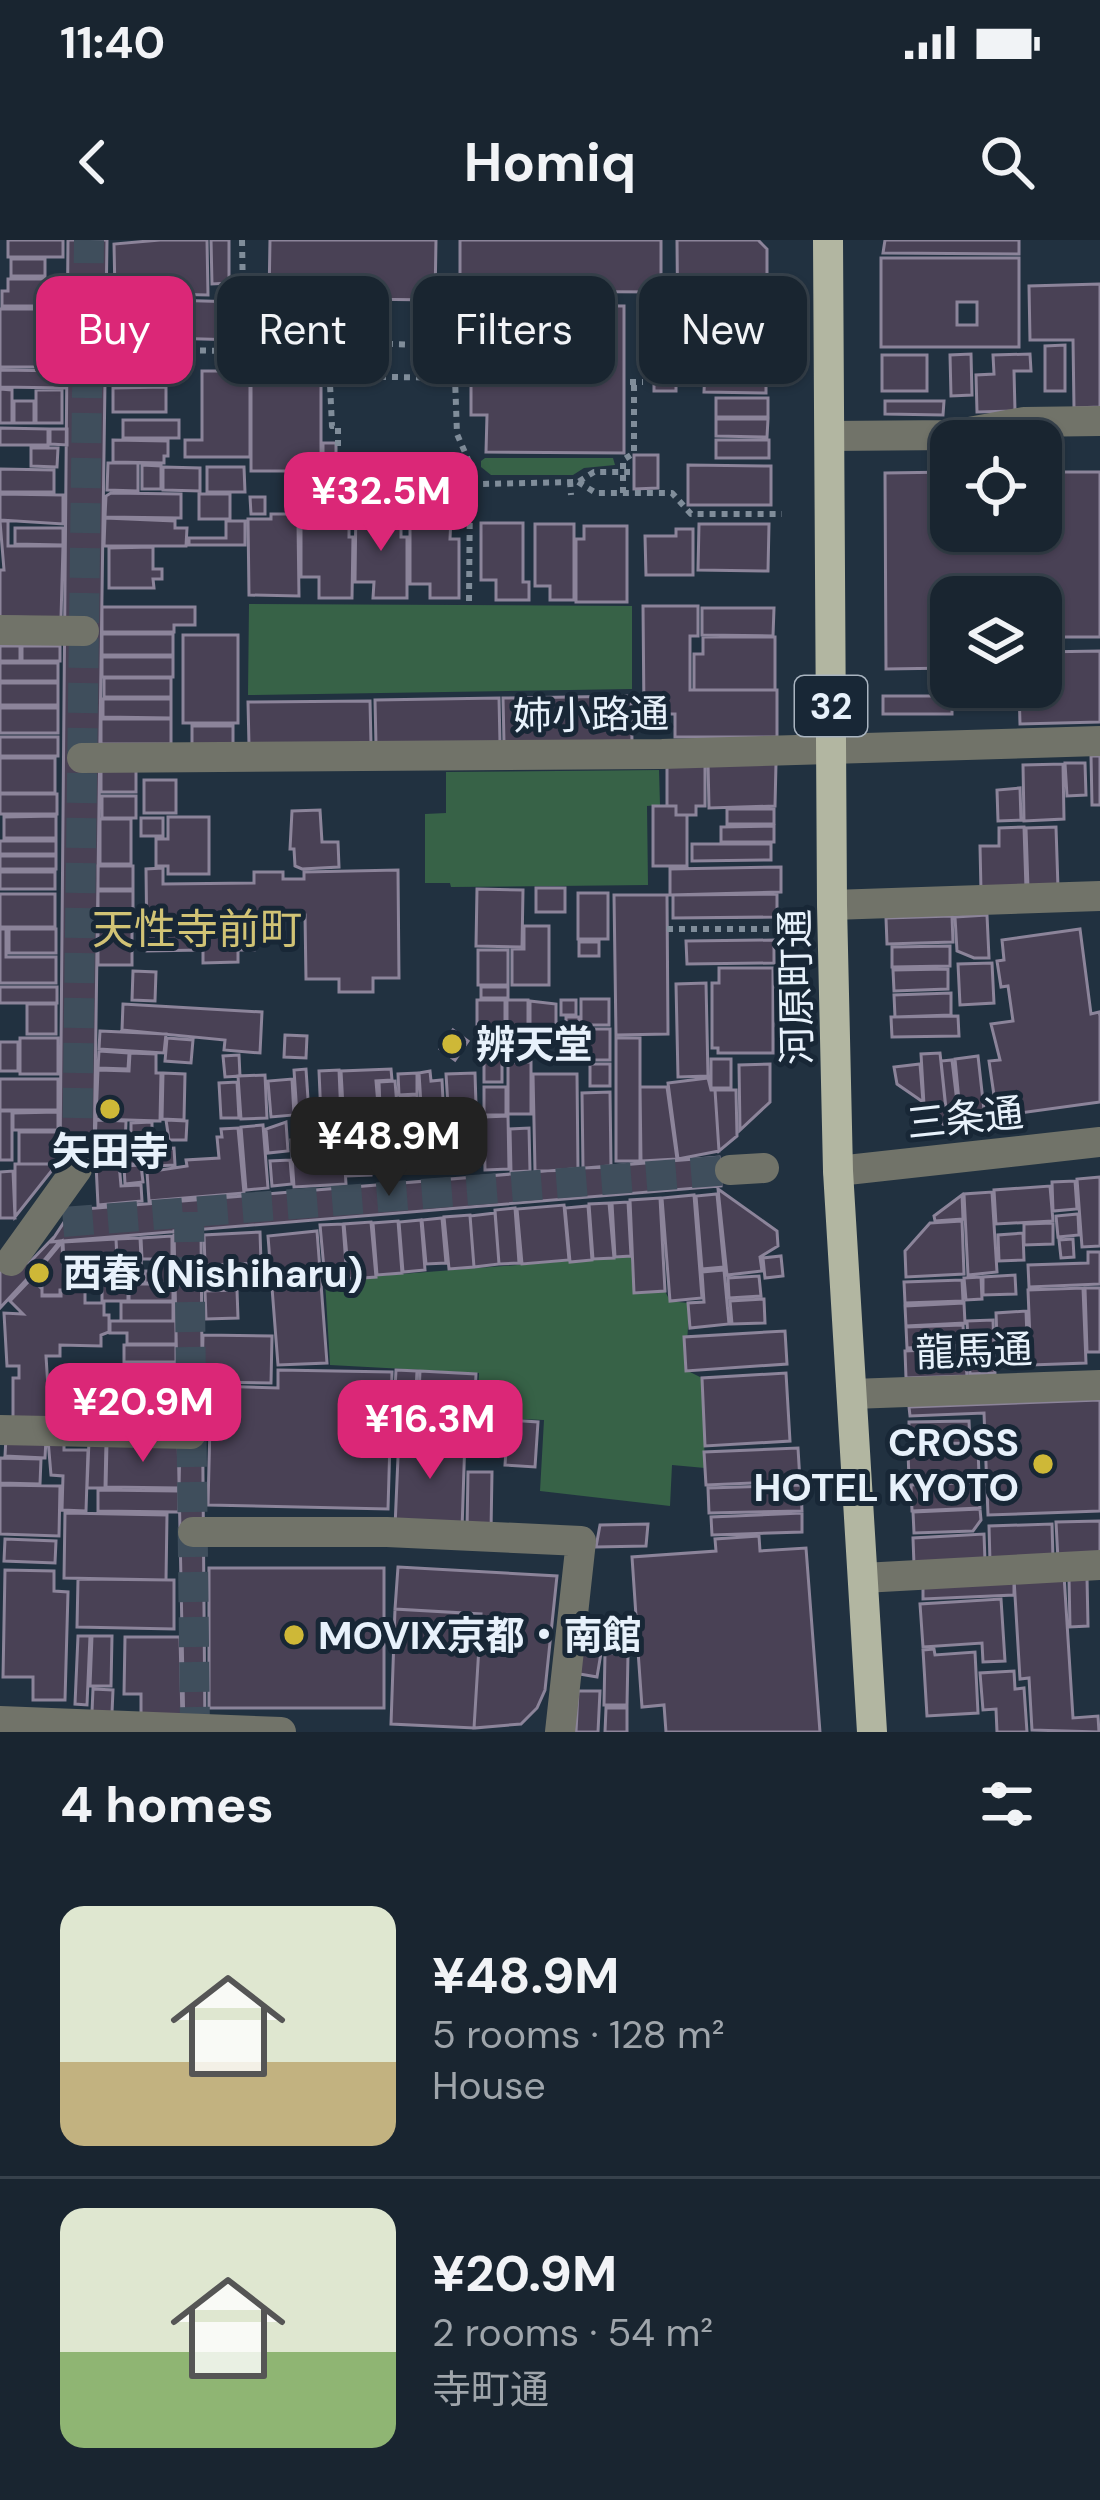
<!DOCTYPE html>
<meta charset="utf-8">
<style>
body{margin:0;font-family:"DM Sans","Noto Sans JP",sans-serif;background:#26313c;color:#f1f3f6;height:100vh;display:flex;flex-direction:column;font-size:45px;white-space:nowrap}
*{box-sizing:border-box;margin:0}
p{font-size:39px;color:#9fa5ab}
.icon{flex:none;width:66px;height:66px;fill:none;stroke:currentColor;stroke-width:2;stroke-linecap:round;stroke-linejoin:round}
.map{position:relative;height:1492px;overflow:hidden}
.panel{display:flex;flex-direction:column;background:#192530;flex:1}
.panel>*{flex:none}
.top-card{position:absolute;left:36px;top:36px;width:1029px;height:108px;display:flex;gap:24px}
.buttons{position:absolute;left:930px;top:180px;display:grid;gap:24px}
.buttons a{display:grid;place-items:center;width:132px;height:132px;border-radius:24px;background:#192530;box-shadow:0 3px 9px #0004,0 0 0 3px #37424c;font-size:60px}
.price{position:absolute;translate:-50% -102px;padding:0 27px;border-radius:24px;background:#db2777;color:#fff;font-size:39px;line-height:78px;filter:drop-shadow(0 3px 6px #0008)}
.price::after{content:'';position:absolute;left:50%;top:72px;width:36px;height:27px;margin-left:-18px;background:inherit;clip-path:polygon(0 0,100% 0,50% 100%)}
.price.on{background:#222;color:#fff}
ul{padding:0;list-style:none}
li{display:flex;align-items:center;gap:36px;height:300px;padding:0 60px}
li+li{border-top:3px solid #37424c}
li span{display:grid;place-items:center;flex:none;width:336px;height:240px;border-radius:24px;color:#555}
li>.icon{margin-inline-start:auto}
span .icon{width:144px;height:144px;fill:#fffc;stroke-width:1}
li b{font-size:51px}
h2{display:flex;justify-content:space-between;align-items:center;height:144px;padding:0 60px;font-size:51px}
.tag{padding:0 42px;border-radius:24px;background:#192530;box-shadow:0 3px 9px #0004,0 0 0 3px #37424c;font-size:42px;line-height:108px}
.tag.on{background:#db2777;color:#fff}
.status{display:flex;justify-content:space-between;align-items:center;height:84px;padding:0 60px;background:#192530;direction:ltr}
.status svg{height:33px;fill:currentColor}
header{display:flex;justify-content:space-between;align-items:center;height:156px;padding:0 60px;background:#192530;font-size:54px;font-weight:700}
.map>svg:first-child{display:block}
</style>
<div class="status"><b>11:40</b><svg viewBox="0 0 49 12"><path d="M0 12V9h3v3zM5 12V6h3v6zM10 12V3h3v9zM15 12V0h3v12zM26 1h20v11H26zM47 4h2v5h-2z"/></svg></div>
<header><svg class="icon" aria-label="back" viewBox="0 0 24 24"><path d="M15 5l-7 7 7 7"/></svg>Homiq<svg class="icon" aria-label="search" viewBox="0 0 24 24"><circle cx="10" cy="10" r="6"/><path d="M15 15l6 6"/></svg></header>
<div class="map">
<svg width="1100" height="1492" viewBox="0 0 1100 1492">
<rect width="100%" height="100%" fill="#213140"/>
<path fill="#376247" d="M485,218h128l2,7 -31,3 -11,7h-82l-10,-8v-6z
M249,364l383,2v83l-384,6z
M659,530l1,35 -13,1 1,79 -197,2 -1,-4h-25v-69l21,-1v-41z
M631,1016l3,37 31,-2 5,10 18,2c2,24 -3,43 -2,67l16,8 3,90 -33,-3 -2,41 -130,-15 4,-71 -67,-3 2,-44 -149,-8 -5,-85z"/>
<path fill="#494155" stroke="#8c849a" stroke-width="3" fill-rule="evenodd" d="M8,0h55v17h-55z
M68,0h39l-13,923h-34z
M160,0h47l1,55 -93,-2 -1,-49z
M211,0h18v43l-17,1z
M270,0h166l-1,60 -166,-2z
M460,0h201v52l-201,-1z
M677,0h81l9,9v85h10v17l-99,3z
M885,0h134v14l-136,-1z
M881,18h138v89h-138zM957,62h20v23h-20z
M11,19h34v17h-34z
M8,39h61l1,27h-68v-15h6z
M1100,44v123l-26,1 -1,-68h-43l-1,-54z
M168,60l70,2v38l-71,-2z
M485,65l139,1v147l-138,-1 1,-37h-16v-64h14z
M0,69h37l20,17v23l-21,18h-36z
M125,88h39v39h-39z
M1065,105v46h-20v-45z
M971,114l1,41 -21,1 -1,-41z
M1030,114l1,17h-17l1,40 -38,1 -1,-37 18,-1 -1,-19z
M882,115h45v36h-45z
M251,129h70v102h-70z
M705,129h61v24l-62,-1z
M0,130l66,1v17l-66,-1z
M654,130h22v21h-22z
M202,131h48v86h-65v-17h17z
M166,147v25h-53v-24z
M0,149l12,1v33h-12z
M36,150h26v33h-26z
M716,158h52v19h-52z
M14,161h20v22h-20z
M885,161h59l-1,14 -58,-1z
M716,179h52l-1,18 -51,-1z
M123,180h56v18h-56z
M0,188l48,1v16h-48z
M50,189h17v16l-17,-1z
M113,200l55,1v15h-4v7l-51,-1z
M716,200h53v18h-53z
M323,203h13v28h-13z
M31,208h27l-1,19 -26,-1z
M634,215h24v33l-24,1z
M108,223h30v28l-31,-1z
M142,225l19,1v23h-19z
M688,225l83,1v39h-83z
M163,227l37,1v23l-37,-1z
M207,227h37l1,25h-38z
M0,229l54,1v22h-54z
M951,232v59h90v-59h59v165h-59v-40h-90v71l-65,1 -1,-196z
M111,253l70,1v24l-76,-1 1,-21z
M0,254l63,1v29l-63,-4z
M199,254h31v25h-31z
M250,257h15v17h-14z
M301,261h12l-1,14h37v22h4l-1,61h-33v-21h-18z
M356,261h9v15h36v21h6v61h-34l1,-16h-19z
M410,263h12v14h29l-1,22h9v59h-29v-14h-20z
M271,274h24v9h3l1,73 -50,-1 -1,-76h23z
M105,278l70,3v7h12l-1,18h-82z
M0,281h8v25h55l-2,72 -61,-1v-47h4z
M226,281h19v24h-56v-7h37z
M481,283h42v59h6v18h-33v-20h-15z
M535,284h39v76h-24v-14h-15z
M699,284h70l-1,47 -70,-1z
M584,286h43v76h-51v-63h8z
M15,288h48v17l-48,-1z
M676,289h17v46h-47l-1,-39h31z
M153,307v22h9v10h-9l1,9h-45v-40z
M643,366h55v30h-8v54h87v47h-102v-23h-31z
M102,367h93v18h-21v7h-72z
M702,368h72l-1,28 -71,-1z
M102,394h71v21h-71z
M183,395h55v88h-55z
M703,397h72v53h-81v-36h9z
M0,406h20v15h-20z
M22,406h38v15h-38z
M1100,411v71l-80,2 -1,-37h22v-35z
M102,417h71v20h-71z
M0,423h58v18h-58z
M104,438h67v19h-67z
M0,443h58v22h-58z
M631,456l1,45 -128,2 -1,-45z
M883,456h69v18h-69z
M499,458l1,45 -124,2 -1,-45z
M103,459h68v19l-68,-1z
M370,461l1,43 -122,1 -1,-43z
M0,468h58v25h-58z
M101,479h70v25h-70z
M192,486h41v19h-41z
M0,497h58v19h-58z
M1091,516h9v49h-8z
M0,518h55v35h-55z
M667,522h38v44h-9v9h-20v-9h-9z
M708,523h68l-1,43 -66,2z
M1065,523h20l1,32 -19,1z
M1063,524l1,55 -40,2 -1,-56z
M101,527h35v25h-35z
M144,540h32v33h-32z
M1020,548l1,32 -23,1 -1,-31z
M0,554h57v20h-57z
M102,556h34v22h-34z
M653,566h23v9h11v51h-34z
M727,569h47v15h-47z
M320,570l2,32h16l1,25 -37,2 -7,-3 -1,-17h-4l2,-38z
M56,576v22h-52v-21z
M168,577h41v57h-41v-8h-12v-27h12z
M141,578h22v18h-22z
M100,579h31v45h-31z
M774,586v16h-53v-15z
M1024,587l2,62 -45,2 -1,-45h19v-18z
M1056,587l2,61h-30l-2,-60z
M0,601h56v13h-56z
M692,604h79v16l-79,1z
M0,616h56v13h-56z
M98,626h35v23h-35z
M781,627v25l-111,3v-26z
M163,628v16l91,-1v-11h29v7h21v-7l94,-2 1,108h-26v14h-34v-13h-33l-1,-64h-21v14l-30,1v20h-16v12l-35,1v-13l-56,1 -1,-82z
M0,632h55v17h-55z
M536,648h29v24h-29z
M477,649l46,1 -1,57 -46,-1z
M98,651h35v20h-35z
M578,653h30v46h-30z
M0,654h55v33h-55z
M777,654v23l-104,1v-23z
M614,655h53l1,139 -52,1z
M98,672h34v53h-34z
M987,675l2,43h-15l-17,-7 -2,-34z
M952,676l1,26 -66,2 -1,-26z
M524,686h25v59h-37v-36h12z
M0,689h6v28h50v26h-56z
M9,689h47v24h-47z
M1080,689l11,85 8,-2 1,4v86l-103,14 -8,-55 11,-1 -9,-36 22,-3 -5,-35 -7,1 -4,-26 7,-1 -2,-20z
M774,700v23l-87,1 -1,-23z
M579,702h20v14h-20z
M950,706v20l-58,1v-20z
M478,710h30v35h-30z
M992,723l2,40 -34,2 -2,-41z
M719,728h54v85h-55v-5h-6v-65h7z
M948,729v20l-54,2 -1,-21z
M133,731l23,1 -1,29 -23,-1z
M706,743l2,93 -30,1 -2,-93z
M0,747h57v16h-57z
M481,747h27v11h-27z
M951,753v22l-56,2 -1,-22z
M581,759h28v26h-28z
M477,760h28v38h-28z
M507,760h21v26h-21z
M561,760h15v15h-15z
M530,761l26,3v25h-26z
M27,764h29v30h-29z
M123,764l139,8 -2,41 -36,-3 1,-10 -103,-10z
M958,776l1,20 -67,1 -1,-20z
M566,777h13v25h-13z
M581,789h29v31h-29z
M453,790l15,11 -13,19 -15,-11z
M100,791l66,3 -2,19 -65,-4z
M285,795l22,1 -1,22 -22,-1z
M20,798h38v36h-38z
M167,798l26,2 -2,23 -26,-2z
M616,798h24v123h-24z
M484,801h18v41h-18z
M0,802h18v29h-18z
M99,811l30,2 -1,16 -30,-1z
M130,813l26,1v19h5l-1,48 -64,-2 2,-49 31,1z
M940,813l8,76 -24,-24 -3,-51z
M239,815l1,21 -15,1 -2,-21z
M978,816l7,63 -24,3 -6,-63z
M711,819h20v29h-20z
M952,820l8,67 -12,1 -7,-67z
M508,822h23v52h-23z
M590,824h20v22h-20z
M770,824v38l-30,28 -1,-65z
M920,824l3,38 -26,-18 -3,-17z
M306,829l3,45 -12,1 -3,-45z
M391,829l1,11 -16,1 2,24 -35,2 -2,-36z
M339,830l2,46 -20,1 -2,-46z
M430,831l1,10 11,-1 2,40 -22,1 -3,-48z
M163,833l22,1 -1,46 -22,-1z
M417,833v21l-18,1 -1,-21z
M475,833l1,32 -28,1 -2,-32z
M533,834h44l1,96 -43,1z
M265,835l2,43 -26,1 -3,-43z
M708,838l3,12h4l4,61 -41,8 -10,-76z
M0,839h58v31h-58z
M292,839l2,36 -23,2 -3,-36z
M395,841l3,38 -23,1v-13h5l-1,-25z
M237,842l2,36h-18l-2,-35z
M484,847h22v28h-22z
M640,847h27l10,72 -36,2z
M715,850h21l1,46 -18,15z
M610,852l1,75 -28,1 -1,-75z
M417,855l2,23 -18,1 -1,-23z
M0,871h12v49h-12z
M58,872v18h-45v-17z
M314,875l1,17 -16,1 -1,-17z
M508,876l1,53 -24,1 -1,-53z
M96,880l30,1 -1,26 -30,-1z
M166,880l21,1 -1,19h-17z
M368,880l3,55 -24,1 -2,-55z
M469,880l8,2 2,44 -27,1 -2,-46z
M152,882v22h-21v-21z
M286,882l2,29 -20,2 -2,-24z
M443,882l1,44h-19l-3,-43z
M263,885l5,63 -22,2 -5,-63z
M421,886l2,42 -23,1 -1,-42z
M395,887l2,40 -26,1 -1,-40z
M238,888l6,65 -95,8 -2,-29 40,-6 -1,-6 33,-2 -2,-21h5l-1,-8z
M529,888l1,43 -19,1 -1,-43z
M19,892h41v32h-41z
M343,897l3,47 -52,3 -3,-47z
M96,907l21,1v14l-22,-1z
M128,908h19l-1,16h-18z
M174,908l1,17 -20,1 -1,-17z
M719,917l2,29 -670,56 21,-32z
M290,920l2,24 -20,2 -2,-25z
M119,923l2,23 20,-1 1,16 -44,4 -2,-41z
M15,924h42l-42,53z
M141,925l2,17 -18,2 -1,-18z
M13,931l2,47h-15v-46z
M1100,937v69l-18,1 -5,-68z
M1075,941l2,28 -24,2 -1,-29z
M1050,946l3,35 -57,3 -2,-34z
M718,949l59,42 1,15 -18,11 2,14 -35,4z
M992,952l5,80 -29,3 -4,-81z
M717,954l7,73 -22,2 -6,-73z
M694,955l8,103 -32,3 -8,-103z
M962,955l1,24 -28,2 -1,-5z
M660,958l5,93 -31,2 -4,-93z
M628,962l3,54 -16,1 -3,-54z
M609,963l5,55 -21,1 -4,-55z
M564,965l5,55 -47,4 -5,-55z
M588,966l4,54 -22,2 -5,-54z
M515,968l4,55 -20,1 -4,-54z
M495,973l4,51 -25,3 -4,-51z
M1078,974l1,21 -21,2 -2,-21z
M470,975l4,52 -25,2 -5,-52z
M442,978l4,45 -20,1 -4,-44z
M421,980l4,50 -22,2 -4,-50z
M398,981l4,52 -25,2 -4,-52z
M962,981l2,53 -58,3 -1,-26 25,-28z
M371,982l5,55 -27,2 -5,-55z
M1053,983v21l-29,1v-21z
M343,984l4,55 -22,1 -5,-55z
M201,989l4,503h-21l-10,-501z
M317,991l10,132 -49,2 -10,-129z
M260,992l1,31 -56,2 -1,-30z
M1023,993l1,27 -25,1 -1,-26z
M172,996v23h-30l-1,-21z
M54,997l-3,5 9,-1 -19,23 -12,-1z
M140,998l2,38 -24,1 -2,-38z
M116,999l2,44 -22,1 -3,6h-28l-2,-48z
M1073,999l1,18 -13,1 -2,-18z
M62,1002l2,48h-4v5h-18v-29z
M1088,1012h12v32l-71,3 -1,-22 60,-2z
M781,1016l2,20 -18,2 -2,-20z
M0,1019l41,5 -41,44z
M155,1019h17v24h-27v-12h10z
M236,1030l1,18 -31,1 -1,-17z
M724,1030l5,54 -39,4 -2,-25 16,-1 -2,-30z
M1015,1035l1,19 -33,1v-18z
M759,1036l2,20 -32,2 -1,-20z
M981,1037l1,22 -16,1 -2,-22z
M31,1039l11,10v7h19v-5h24v12h19v12h5v17l-8,3v11l-41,-1v11h-14l4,63 -37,-1v-40h6v-12h-12l-3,-53 19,1 -13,-13z
M962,1040l1,21 -58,2 -1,-21z
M102,1044h26v17h-26z
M129,1044h44v17h-44z
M1083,1048l3,75 -55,2 -3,-75z
M1085,1048h15v64h-13z
M237,1050l1,28 -32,1 -1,-28z
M764,1059l1,24 -33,1 -2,-23z
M121,1062h52v19h-52z
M964,1063l1,20 -59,3 -1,-20z
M1026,1071l2,52 -30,1 -2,-51z
M993,1080l2,53 -25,1 -3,-53z
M110,1081h66v23h-49v-11h-17z
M963,1085l1,20 -57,3 -1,-21z
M785,1091l2,33 -101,7 -2,-34z
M203,1095l69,1 -1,47 -69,-1z
M124,1105h52v17h-52z
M965,1108l2,28 -61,2 -1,-27z
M127,1122h49v12h-49z
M278,1130l114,2 -4,137 -180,-4 3,-119 67,2z
M396,1130l21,1 -3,57 -21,-1z
M420,1131l56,3 -2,45 -56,-2z
M786,1133l4,68 -85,5 -3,-68z
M118,1135h58v13h-58z
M121,1149h55v27l-59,-13v-11z
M1100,1160v111l-112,4 -4,-102 -74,3 -1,-9z
M109,1162l67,14v8l-67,-2z
M508,1180l30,2 -3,45 -30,-2z
M969,1181l1,22 -61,1v-22z
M399,1194l66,3 -3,93 -67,-3z
M6,1197l40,2 -1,19 -40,-2z
M48,1200h16v10h24l-2,61 -24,-1 1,-34 -12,-1z
M89,1201l17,1 -1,46h-18z
M107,1202l73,1 -1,45 -73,-1z
M798,1208l2,33 -94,4 -2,-33z
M978,1209l1,26 -70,4 -1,-27z
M0,1218l41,1 -1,25 -40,-1z
M468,1232h24l-1,59h-24z
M978,1242l2,26 -68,3 -1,-26z
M0,1245l60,1 -1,50 -59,-2z
M801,1245l1,26 -93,2 -1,-25z
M98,1250l81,1v21l-81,-1z
M980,1269l1,11 -8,11 -59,2 -1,-21z
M65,1273l102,2 -1,65 -102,-2z
M802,1273v19l-90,3 -1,-18z
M1100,1281v37l-42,2 -2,-38z
M648,1284l-2,22 -50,1 4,-22z
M1052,1284l1,35 -63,3 -1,-36z
M984,1294l1,27 -71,4 -1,-27z
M759,1296l1,15 46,-3 14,184h-154l-2,-27 -22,2 -4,-56 -13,1 -3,-35 14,-1 -4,-59 84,-6 -1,-12z
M5,1299l51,2 -1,22 -51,-2z
M398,1327l159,9 -12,114 -8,18 -16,16 -47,4 7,-114 -86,-5z
M209,1328h175v140h-175z
M5,1330l49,1v20l14,1 -3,108h-32v-23h-30z
M1064,1335l9,143 25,-2 1,16 -67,-2 -3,-52 -9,1 -6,-100z
M1087,1337l1,49 -18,1 -1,-49z
M78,1339l96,1v49l-97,-2z
M1014,1339v16l-91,4v-17z
M1001,1359l4,62 -22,1 -1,-19 -59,4 -3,-43z
M395,1369l86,5 -7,114 -83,-4z
M78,1396h12l-3,69 -12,-1z
M92,1396h20l-1,50h-21z
M125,1397h55l2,82 -41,1v-26h-17z
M578,1409l23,4 -4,24 -23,-4z
M934,1409l1,6 40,-3 3,61 -51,3 -4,-66z
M605,1413l23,1 -1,51h-23z
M1014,1431l1,18 9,-1 3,44h-30l-1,-23 -13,1 -3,-37z
M93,1449l20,1 -1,23 -20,-1z
M578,1451h22l-2,41h-22z
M606,1468h21v24h-22z"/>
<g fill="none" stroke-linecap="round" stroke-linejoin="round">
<path stroke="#3f4e5c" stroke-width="30" stroke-dasharray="30 15" stroke-linecap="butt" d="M77,923l12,-923
M189,972l6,520
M63,982l667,-52"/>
<path stroke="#808d9a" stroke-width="6" stroke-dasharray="6 6" stroke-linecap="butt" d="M242,0l2,110
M315,69v33
M315,102l111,3
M357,103l29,34
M87,108l38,1
M164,110l151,2 14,11 3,63h6v61l240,-5 16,-10h36
M429,111l1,27
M332,136l123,2 2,56 13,30v17
M630,142h13
M570,241l1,14
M578,242l18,11h76l19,21h91
M290,246l48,1
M623,253v-33l11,-7v-71
M469,361l1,-114
M667,689h119"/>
<path stroke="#717369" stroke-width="30" d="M830,196l123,-1 71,-13 76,-1
M0,390l84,1
M82,518l580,-4 438,-13
M832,665l268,-9
M730,930l34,-2
M838,931l262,-29
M11,1021l66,-92v-6
M852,1154l248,-9
M0,1190l191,4
M193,1292h194l194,9 -21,191
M863,1338l237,-13
M0,1481l281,11"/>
<path stroke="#b2b6a1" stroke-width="30" d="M828,0l4,665 6,266 34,561"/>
</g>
<g fill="#ceb837" stroke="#182736" stroke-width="4.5">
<circle cx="452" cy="804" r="12"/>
<circle cx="110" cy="869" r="12"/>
<circle cx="39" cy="1033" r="12"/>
<circle cx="1043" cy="1224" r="12"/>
<circle cx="294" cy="1395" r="12"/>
</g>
<g text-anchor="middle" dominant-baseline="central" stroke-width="10" stroke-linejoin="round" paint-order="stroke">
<rect fill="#182736" stroke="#a9b4c0" stroke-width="3" x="795" y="436" width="72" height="60" rx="9"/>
<g font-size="36" font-weight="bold" fill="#e7f1fb">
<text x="831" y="466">32</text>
</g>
<g font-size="39" fill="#e7f1fb" stroke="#182736">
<text transform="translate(591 475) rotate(-1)">姉小路通</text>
<text transform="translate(796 747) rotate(-91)">河原町通</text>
<text transform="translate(965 878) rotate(-6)">三条通</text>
<text transform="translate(974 1111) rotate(-2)">龍馬通</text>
</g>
<g font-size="39" font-weight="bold" fill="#e7f1fb" stroke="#182736" text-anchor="start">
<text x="476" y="804">辨天堂</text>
<text x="110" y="911" text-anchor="middle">矢田寺</text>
<text x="63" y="1033">西春 (Nishiharu)</text>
<text x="1019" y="1202" text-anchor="end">CROSS<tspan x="1019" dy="45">HOTEL KYOTO</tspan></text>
<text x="318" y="1395">MOVIX京都・南館</text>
</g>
<g font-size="42" fill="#d1c375" stroke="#182736">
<text x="197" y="689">天性寺前町</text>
</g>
</g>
</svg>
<div class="buttons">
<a><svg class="icon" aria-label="locate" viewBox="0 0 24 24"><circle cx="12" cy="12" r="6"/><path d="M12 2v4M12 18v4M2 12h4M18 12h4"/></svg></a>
<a><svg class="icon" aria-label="layers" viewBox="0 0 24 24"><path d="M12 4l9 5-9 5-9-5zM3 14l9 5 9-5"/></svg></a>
</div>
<b class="price" style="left:381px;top:314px">¥32.5M</b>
<b class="price on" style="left:389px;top:959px">¥48.9M</b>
<b class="price" style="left:143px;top:1225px">¥20.9M</b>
<b class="price" style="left:430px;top:1242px">¥16.3M</b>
<div class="top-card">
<a class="tag on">Buy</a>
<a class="tag">Rent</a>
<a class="tag">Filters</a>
<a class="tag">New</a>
</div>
</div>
<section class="panel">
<h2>4 homes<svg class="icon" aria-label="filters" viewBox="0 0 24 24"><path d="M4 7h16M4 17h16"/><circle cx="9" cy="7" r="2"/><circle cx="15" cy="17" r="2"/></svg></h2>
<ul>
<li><span style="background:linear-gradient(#dfe7d0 65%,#c2b280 0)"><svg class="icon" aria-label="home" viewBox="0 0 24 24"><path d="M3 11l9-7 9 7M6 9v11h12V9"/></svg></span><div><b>¥48.9M</b><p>5 rooms · 128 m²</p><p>House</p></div></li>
<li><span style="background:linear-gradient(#dfe7d0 60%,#8fb573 0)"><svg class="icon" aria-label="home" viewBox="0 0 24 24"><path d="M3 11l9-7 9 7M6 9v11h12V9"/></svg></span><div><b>¥20.9M</b><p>2 rooms · 54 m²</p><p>寺町通</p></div></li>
</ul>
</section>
